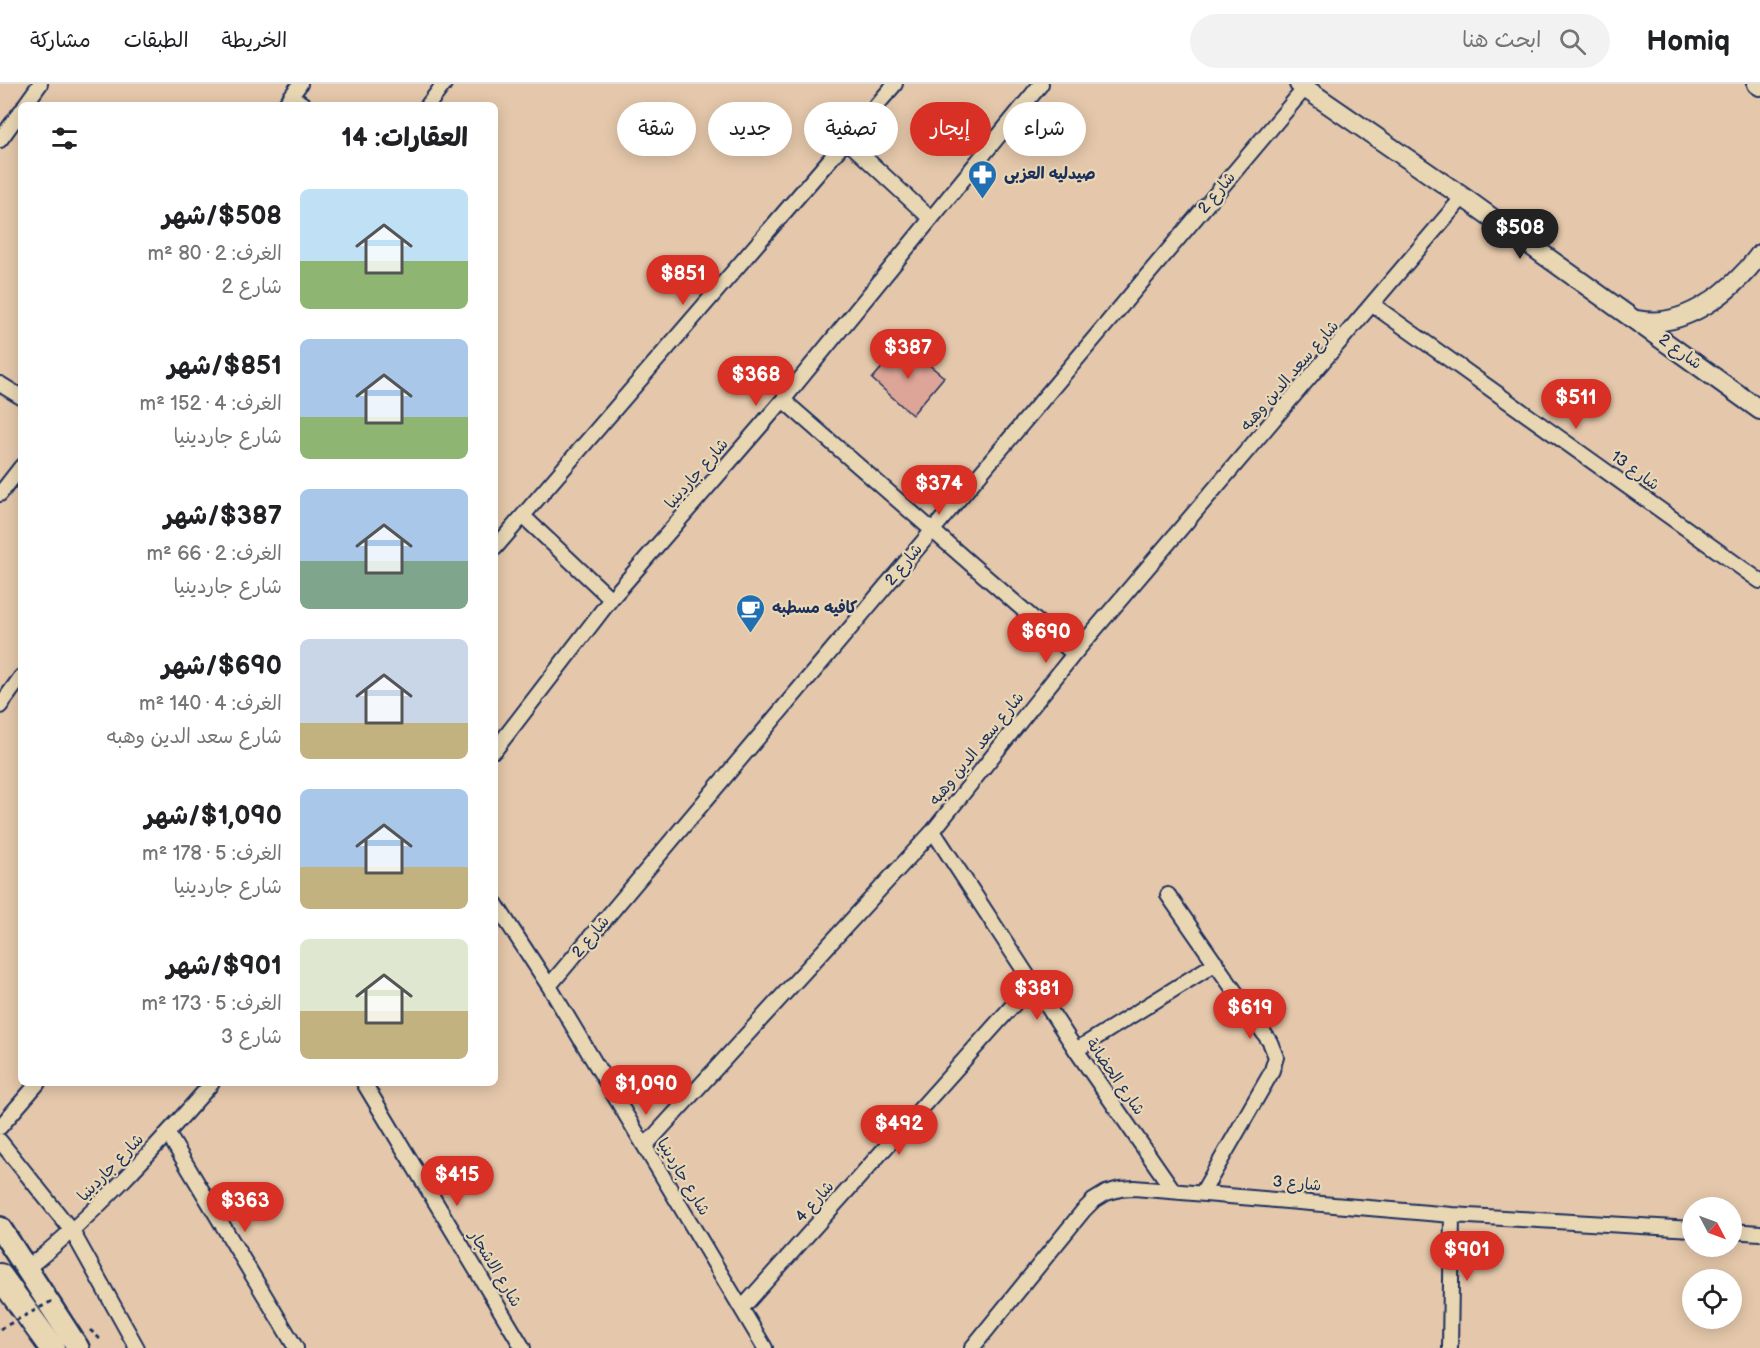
<!DOCTYPE html>
<html lang="ar">
<meta charset="utf-8">
<style>
body{margin:0;font-family:"Balsamiq Sans","Playpen Sans Arabic",sans-serif;background:#f2f2f2;color:#202124;direction:rtl;height:100vh;display:flex;flex-direction:column;font-size:22px;white-space:nowrap}
*{box-sizing:border-box;margin:0}
p{font-size:20px;color:#757577}
.icon{flex:none;width:33px;height:33px;fill:none;stroke:currentColor;stroke-width:2;stroke-linecap:round;stroke-linejoin:round}
.map{position:relative;flex:1;overflow:hidden;direction:ltr}
.details{position:absolute;left:18px;top:18px;width:480px;height:984px;display:flex;flex-direction:column;background:#fff;border-radius:9px;box-shadow:0 3px 15px #0003;direction:rtl}
.details>*{flex:none}
.banner{position:absolute;left:516px;top:18px;width:570px;height:54px;direction:rtl;display:flex;gap:12px}
.needle{width:39px;rotate:131deg}
.fabs{position:absolute;left:1682px;top:1113px;display:grid;gap:12px}
.fabs a{display:grid;place-items:center;width:60px;height:60px;border-radius:50%;background:#fff;box-shadow:0 3px 15px #0003;font-size:30px}
.price{position:absolute;translate:-50% -51px;padding:0 14px;border-radius:21px;background:#d93025;color:#fff;font-size:20px;line-height:39px;filter:drop-shadow(0 2px 3px #0008)}
.price::after{content:'';position:absolute;left:50%;top:36px;width:18px;height:14px;margin-left:-9px;background:inherit;clip-path:polygon(0 0,100% 0,50% 100%)}
.price.current{background:#222;color:#fff}
ul{padding:0;list-style:none}
li{display:flex;align-items:center;gap:18px;height:150px;padding:0 30px}
li span{display:grid;place-items:center;flex:none;width:168px;height:120px;border-radius:9px;color:#555}
li>.icon{margin-inline-start:auto}
span .icon{width:72px;height:72px;fill:#fffc;stroke-width:1}
li b{font-size:26px}
h2{display:flex;justify-content:space-between;align-items:center;height:72px;padding:0 30px;font-size:26px}
.tag{padding:0 21px;border-radius:27px;background:#fff;box-shadow:0 3px 15px #0003;font-size:21px;line-height:54px}
.tag.current{background:#d93025;color:#fff}
header{display:flex;align-items:center;gap:36px;box-sizing:border-box;height:84px;padding:0 30px;background:#fff;border-bottom:2px solid #e0e0e0}
header strong{font-size:28px}
nav{display:flex;gap:33px;margin-inline-start:auto;font-size:21px}
.search{width:420px;height:54px;background:#f2f2f2;display:flex;align-items:center;gap:15px;box-sizing:border-box;padding:0 21px;border-radius:33px;color:#757577;font-size:22px}
.map>svg:first-child{display:block}
</style>
<header>
<strong>Homiq</strong>
<div class="search"><svg class="icon" aria-label="search" viewBox="0 0 24 24"><circle cx="10" cy="10" r="6"/><path d="M15 15l6 6"/></svg>ابحث هنا</div>
<nav><a>الخريطة</a><a>الطبقات</a><a>مشاركة</a></nav>
</header>
<div class="map">
<svg width="1760" height="1264" viewBox="0 0 1760 1264">
<rect width="100%" height="100%" fill="#e5c8ab"/>
<filter id="ink" filterUnits="userSpaceOnUse"><feTurbulence type="fractalNoise" baseFrequency=".0167" numOctaves="2"/><feDisplacementMap in="SourceGraphic" scale="12" xChannelSelector="R" yChannelSelector="G"/><feConvolveMatrix kernelMatrix="1 2 1 2 8 2 1 2 1" color-interpolation-filters="sRGB"/></filter>
<g filter="url(#ink)">
<path fill="#dda597" stroke="#1b2f5e" stroke-width="1.5" d="M900,263l19,15 4,-2 21,17 -32,38 -40,-36z"/>
<g fill="none" stroke-linecap="round" stroke-linejoin="round">
<defs>
<path id="street" d="M291,12l13,9
M25,21l15,-21
M285,21l15,-21
M428,21l16,-21
M0,56l21,-29
M847,57l84,78
M1373,221l387,276
M0,300l21,13
M783,316l291,254
M0,410l21,-27
M523,432l88,83
M495,464l400,-464
M0,622l21,-29
M495,666l116,-151 172,-199 258,-316
M933,747l143,219 97,140
M1168,811l102,147 6,15 -5,16 -69,120
M495,819l54,83 216,362
M549,902l756,-898
M1076,966l140,-87
M364,999l159,265
M0,1043l38,-44
M168,1050l128,214
M0,1057l72,90 65,117
M645,1062l288,-315 141,-177 389,-457
M1731,1147l29,2
M26,1185c69,-54 128,-120 186,-186
M743,1223l289,-323
M972,1264l111,-137 10,-10 13,-8 14,-4 14,-1 318,27 240,14
M1450,1264l2,-133"/>
<path id="secondary" d="M1299,0l164,113 297,213
M1757,0l3,2
M1637,236c48,10 96,-30 123,-66"/>
<path id="primary" d="M0,1144l78,120"/>
<path id="highway" d="M0,1192l52,72"/>
</defs>
<use href="#street" stroke="#1b2f5e" stroke-width="18"/>
<use href="#secondary" stroke="#1b2f5e" stroke-width="22"/>
<use href="#primary" stroke="#1b2f5e" stroke-width="26"/>
<use href="#highway" stroke="#1b2f5e" stroke-width="28"/>
<path stroke="#1b2f5e" stroke-width="3" stroke-dasharray="4.5 4.5" stroke-linecap="butt" d="M90,1246l9,8 -5,3"/>
<use href="#street" stroke="#e9d7b4" stroke-width="14"/>
<use href="#secondary" stroke="#e9d7b4" stroke-width="18"/>
<use href="#primary" stroke="#e9d7b4" stroke-width="21"/>
<use href="#highway" stroke="#e9d7b4" stroke-width="24"/>
<path stroke="#1b2f5e" stroke-width="3" stroke-dasharray="4.5 4.5" stroke-linecap="butt" d="M0,1245l54,-29"/>
</g>
</g>
<defs>
<symbol id="pharmacy-pin" viewBox="-11 -11 22 30"><path d="M0 17L-7.5 6A9.5 9.5 0 1 1 7.5 6Z" fill="#1f6fb2" stroke="#e9d7b4"/><path d="M-2-6h4v4h4v4h-4v4h-4v-4h-4v-4h4Z" fill="#fff"/></symbol>
<symbol id="cafe-pin" viewBox="-11 -11 22 30"><path d="M0 17L-7.5 6A9.5 9.5 0 1 1 7.5 6Z" fill="#1f6fb2" stroke="#e9d7b4"/><path d="M-5.5-4.5H6V0H3Q3 3.5 0 3.5H-2.5Q-5.5 3.5-5.5 0ZM3-3.2v2h1.7v-2ZM-6 4.5H4V6H-6Z" fill="#fff"/></symbol>
</defs>
<g fill-rule="evenodd">
<use href="#pharmacy-pin" x="966" y="74" width="33" height="45"/>
<use href="#cafe-pin" x="734" y="508" width="33" height="45"/>
</g>
<g text-anchor="middle" dominant-baseline="central" stroke-width="4.5" stroke-linejoin="round" paint-order="stroke">
<g font-size="16" font-weight="bold" fill="#1b2f5e" stroke="#e9d7b4" text-anchor="start">
<text x="1004" y="90">صيدليه العزبى</text>
<text x="772" y="524">كافيه مسطبه</text>
</g>
<g font-size="16" fill="#1b2f5e" stroke="#e9d7b4">
<text transform="translate(1217 109) rotate(-50)">شارع 2</text>
<text transform="translate(1680 268) rotate(36)">شارع 2</text>
<text transform="translate(1290 292) rotate(-49)">شارع سعد الدين وهبه</text>
<text transform="translate(1635 387) rotate(36)">شارع 13</text>
<text transform="translate(697 390) rotate(-49)">شارع جاردينيا</text>
<text transform="translate(904 481) rotate(-50)">شارع 2</text>
<text transform="translate(977 665) rotate(-51)">شارع سعد الدين وهبه</text>
<text transform="translate(591 853) rotate(-50)">شارع 2</text>
<text transform="translate(1115 993) rotate(55)">شارع الحضانة</text>
<text transform="translate(111 1084) rotate(-46)">شارع جاردينيا</text>
<text transform="translate(683 1093) rotate(59)">شارع جاردينيا</text>
<text transform="translate(1297 1100) rotate(5)">شارع 3</text>
<text transform="translate(815 1118) rotate(-48)">شارع 4</text>
<text transform="translate(495 1185) rotate(59)">شارع الاشجار</text>
</g>
</g>
</svg>
<div class="fabs">
<a><svg class="needle" viewBox="-14 -14 28 28"><path d="M0-13l5 13h-10z" fill="#e53935"/><path d="M0 13l5-13h-10z" fill="#757577"/></svg></a>
<a><svg class="icon" aria-label="locate" viewBox="0 0 24 24"><circle cx="12" cy="12" r="6"/><path d="M12 2v4M12 18v4M2 12h4M18 12h4"/></svg></a>
</div>
<b class="price current" style="left:1520px;top:176px">$508</b>
<b class="price" style="left:683px;top:222px">$851</b>
<b class="price" style="left:908px;top:296px">$387</b>
<b class="price" style="left:756px;top:323px">$368</b>
<b class="price" style="left:1576px;top:346px">$511</b>
<b class="price" style="left:939px;top:432px">$374</b>
<b class="price" style="left:1046px;top:580px">$690</b>
<b class="price" style="left:1037px;top:937px">$381</b>
<b class="price" style="left:1250px;top:956px">$619</b>
<b class="price" style="left:646px;top:1032px">$1,090</b>
<b class="price" style="left:899px;top:1072px">$492</b>
<b class="price" style="left:457px;top:1123px">$415</b>
<b class="price" style="left:245px;top:1149px">$363</b>
<b class="price" style="left:1467px;top:1198px">$901</b>
<div class="banner">
<a class="tag">شراء</a>
<a class="tag current">إيجار</a>
<a class="tag">تصفية</a>
<a class="tag">جديد</a>
<a class="tag">شقة</a>
</div>
<section class="details">
<h2>العقارات: 14<svg class="icon" aria-label="filters" viewBox="0 0 24 24"><path d="M4 7h16M4 17h16"/><circle cx="9" cy="7" r="2"/><circle cx="15" cy="17" r="2"/></svg></h2>
<ul>
<li><span style="background:linear-gradient(#bfe0f5 60%,#8fb573 0)"><svg class="icon" aria-label="home" viewBox="0 0 24 24"><path d="M3 11l9-7 9 7M6 9v11h12V9"/></svg></span><div><b>$508/شهر</b><p>الغرف: 2 · 80 m²</p><p>شارع 2</p></div></li>
<li><span style="background:linear-gradient(#a9c7e8 65%,#8fb573 0)"><svg class="icon" aria-label="home" viewBox="0 0 24 24"><path d="M3 11l9-7 9 7M6 9v11h12V9"/></svg></span><div><b>$851/شهر</b><p>الغرف: 4 · 152 m²</p><p>شارع جاردينيا</p></div></li>
<li><span style="background:linear-gradient(#a9c7e8 60%,#7fa58c 0)"><svg class="icon" aria-label="home" viewBox="0 0 24 24"><path d="M3 11l9-7 9 7M6 9v11h12V9"/></svg></span><div><b>$387/شهر</b><p>الغرف: 2 · 66 m²</p><p>شارع جاردينيا</p></div></li>
<li><span style="background:linear-gradient(#c9d6e8 70%,#c2b280 0)"><svg class="icon" aria-label="home" viewBox="0 0 24 24"><path d="M3 11l9-7 9 7M6 9v11h12V9"/></svg></span><div><b>$690/شهر</b><p>الغرف: 4 · 140 m²</p><p>شارع سعد الدين وهبه</p></div></li>
<li><span style="background:linear-gradient(#a9c7e8 65%,#c2b280 0)"><svg class="icon" aria-label="home" viewBox="0 0 24 24"><path d="M3 11l9-7 9 7M6 9v11h12V9"/></svg></span><div><b>$1,090/شهر</b><p>الغرف: 5 · 178 m²</p><p>شارع جاردينيا</p></div></li>
<li><span style="background:linear-gradient(#dfe7d0 60%,#c2b280 0)"><svg class="icon" aria-label="home" viewBox="0 0 24 24"><path d="M3 11l9-7 9 7M6 9v11h12V9"/></svg></span><div><b>$901/شهر</b><p>الغرف: 5 · 173 m²</p><p>شارع 3</p></div></li>
</ul>
</section>
</div>
